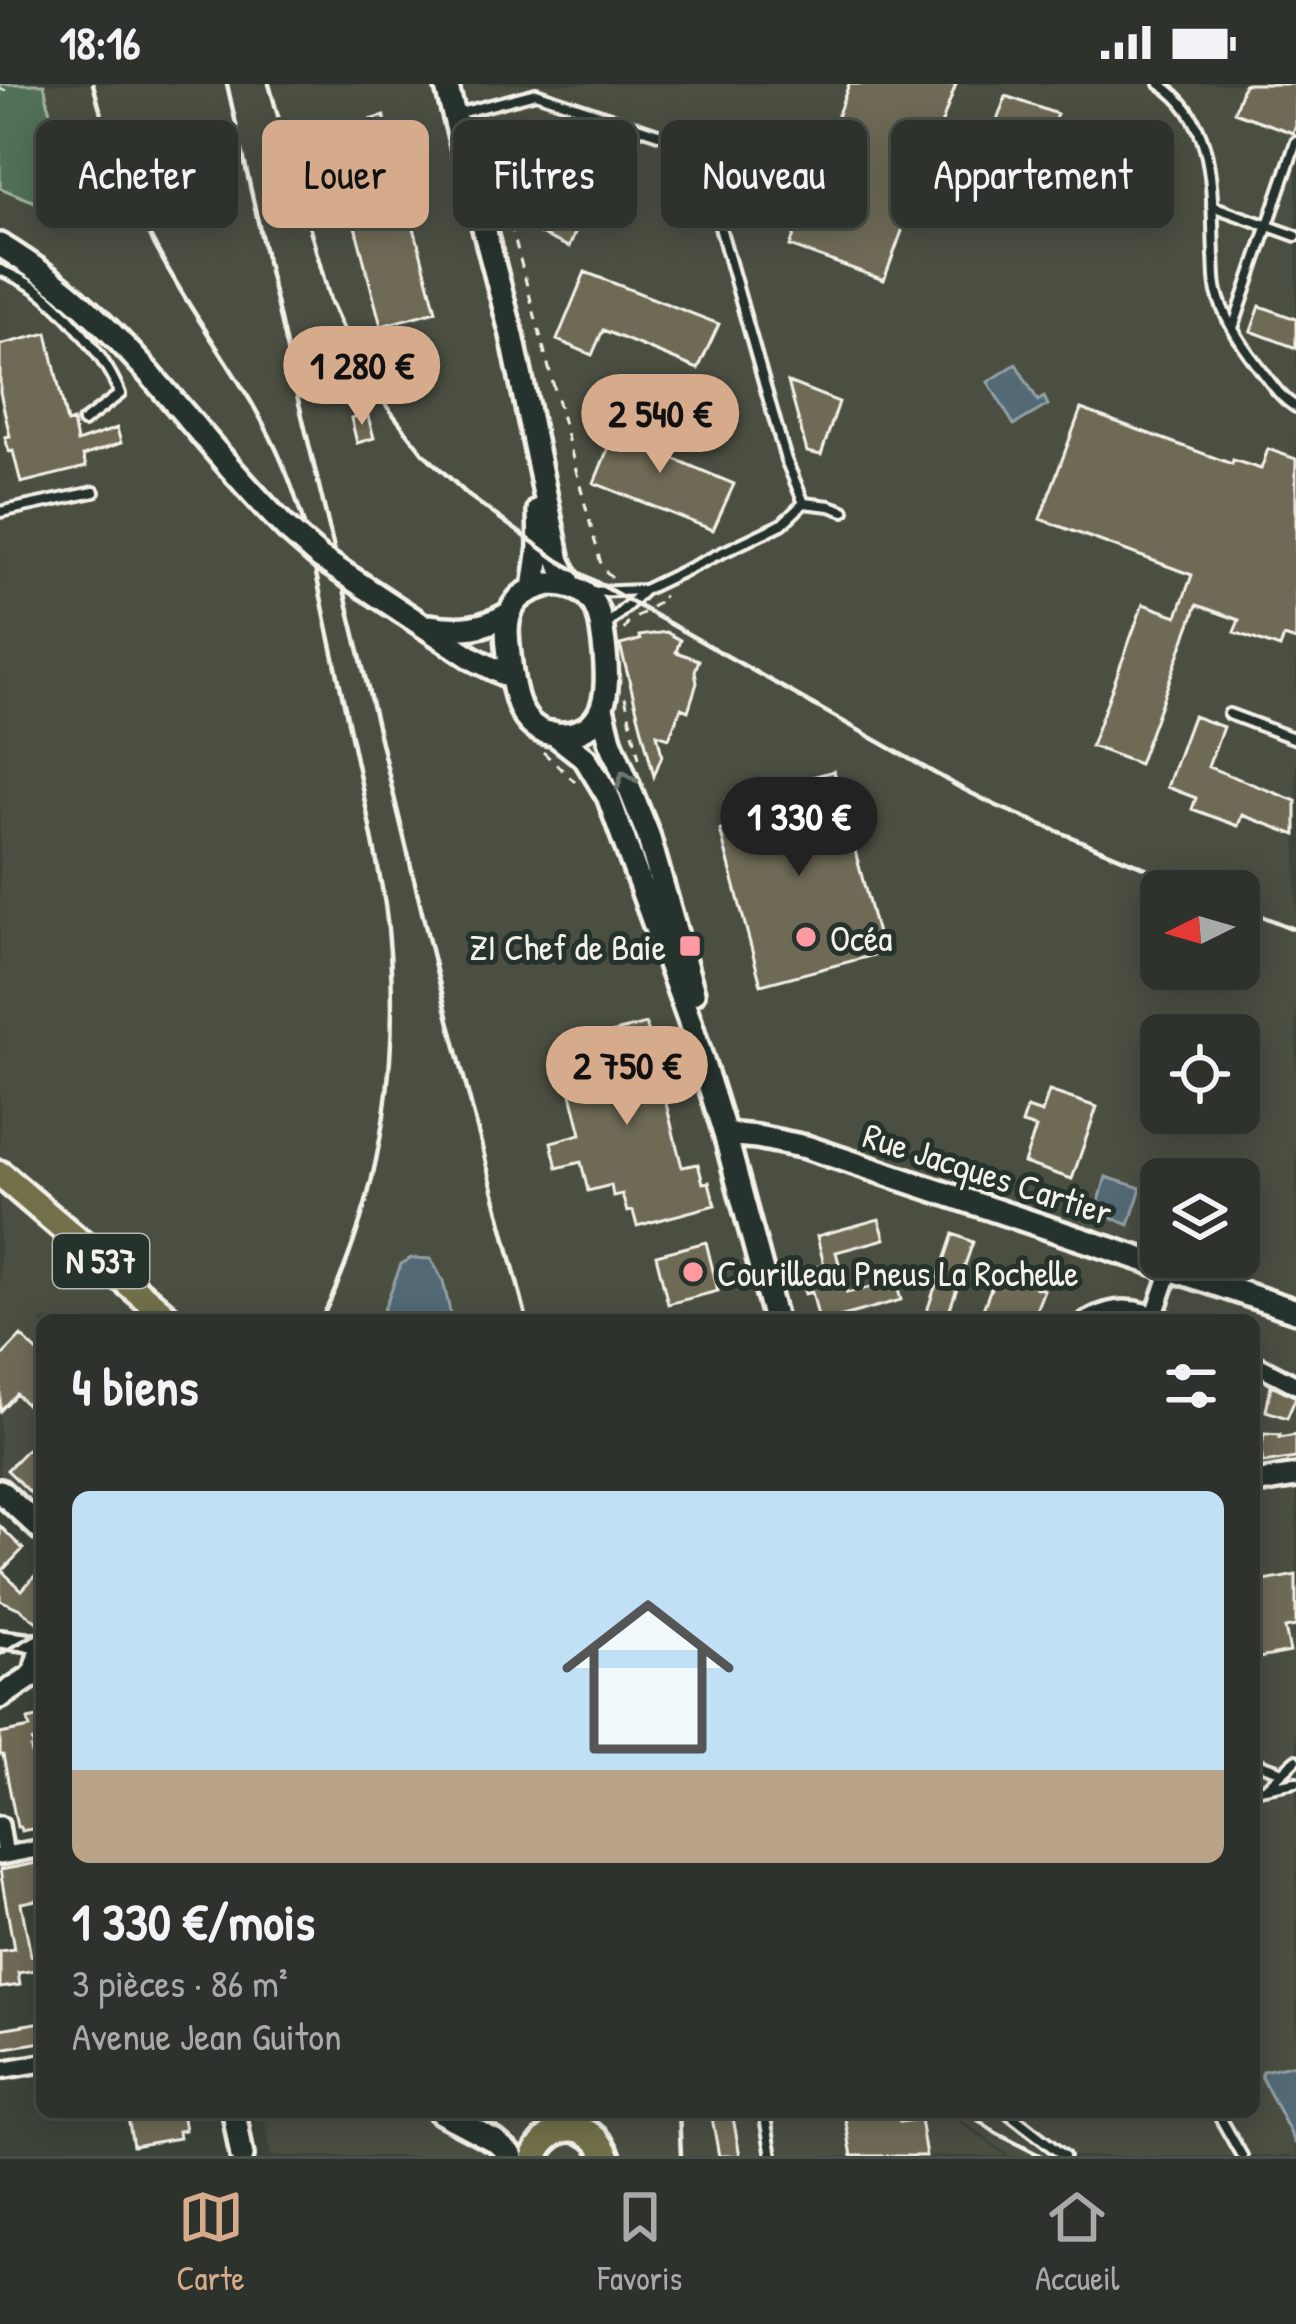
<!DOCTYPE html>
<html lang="fr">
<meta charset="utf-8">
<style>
body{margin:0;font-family:"Patrick Hand",sans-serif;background:#393f38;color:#f1f3f6;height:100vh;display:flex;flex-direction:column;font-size:45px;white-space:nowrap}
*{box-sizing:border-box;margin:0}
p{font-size:39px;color:#a7aaa9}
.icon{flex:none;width:66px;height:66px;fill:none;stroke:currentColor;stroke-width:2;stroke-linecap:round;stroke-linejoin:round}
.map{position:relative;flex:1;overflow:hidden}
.drawer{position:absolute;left:36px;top:1230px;width:1224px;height:804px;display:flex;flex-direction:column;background:#2d332c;border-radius:18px;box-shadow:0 6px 30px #0003,0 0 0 3px #484e48}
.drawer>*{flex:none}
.guide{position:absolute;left:36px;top:36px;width:1224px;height:108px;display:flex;gap:24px}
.needle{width:78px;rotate:265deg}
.tools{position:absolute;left:1140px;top:786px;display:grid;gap:24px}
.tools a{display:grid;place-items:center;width:120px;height:120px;border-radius:18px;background:#2d332c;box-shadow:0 6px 30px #0003,0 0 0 3px #484e48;font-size:60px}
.price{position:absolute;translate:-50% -102px;padding:0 27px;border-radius:42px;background:#d6ab8b;color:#111;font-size:39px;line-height:78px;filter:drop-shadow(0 3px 6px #0008)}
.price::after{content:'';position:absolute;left:50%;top:72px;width:36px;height:27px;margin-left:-18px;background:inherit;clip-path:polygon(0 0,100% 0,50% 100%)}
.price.active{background:#222;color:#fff}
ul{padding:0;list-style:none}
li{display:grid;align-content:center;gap:24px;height:636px;padding:0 36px}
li+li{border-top:3px solid #484e48}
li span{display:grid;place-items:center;height:372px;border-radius:18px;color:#555}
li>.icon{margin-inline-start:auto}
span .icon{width:216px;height:216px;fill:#fffc;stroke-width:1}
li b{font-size:51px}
h2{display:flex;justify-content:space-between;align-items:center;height:144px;padding:0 36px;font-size:51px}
.tag{padding:0 42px;border-radius:18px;background:#2d332c;box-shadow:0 6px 30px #0003,0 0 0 3px #484e48;font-size:42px;line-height:108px}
.tag.active{background:#d6ab8b;color:#111}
.status{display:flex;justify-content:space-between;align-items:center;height:84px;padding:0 60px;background:#2d332c;direction:ltr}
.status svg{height:33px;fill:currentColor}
.menu{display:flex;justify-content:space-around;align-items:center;height:168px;border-top:3px solid #484e48;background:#2d332c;font-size:33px;color:#a7aaa9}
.menu a{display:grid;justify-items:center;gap:6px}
.menu .active{color:#d6ab8b}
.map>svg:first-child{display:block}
</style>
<div class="status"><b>18:16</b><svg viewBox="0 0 49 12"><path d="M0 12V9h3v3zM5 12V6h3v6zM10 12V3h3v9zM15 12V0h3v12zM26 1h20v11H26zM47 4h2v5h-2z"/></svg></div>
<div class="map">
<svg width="1296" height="2072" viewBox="0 0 1296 2072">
<rect width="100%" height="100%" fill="#3c443a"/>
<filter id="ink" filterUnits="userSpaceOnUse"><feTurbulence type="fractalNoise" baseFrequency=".00833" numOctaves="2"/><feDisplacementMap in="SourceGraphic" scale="24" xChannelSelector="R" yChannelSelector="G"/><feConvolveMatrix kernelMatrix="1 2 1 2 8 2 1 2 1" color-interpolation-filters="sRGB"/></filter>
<g filter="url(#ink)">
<path fill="#4b4f43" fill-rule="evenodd" d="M44,0h1252v2072h-286l-60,-44h304v-792h-1212v198l-42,-41v-1286l40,12 10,-91zM1161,807h78v78h-78zM1161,951h78v78h-78zM1161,1095h78v78h-78z
M263,2028h683l60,44h-735z"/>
<path fill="#517058" stroke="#a2b0a0" stroke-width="3" d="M0,0h44l6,28 12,19 -22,73 -40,-16z"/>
<path fill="#526a76" stroke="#93a0a4" stroke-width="3" d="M1016,280l22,37 6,-4 4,8 -34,20 -26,-43z
M1106,1093l35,11 -12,37 -33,-14z
M411,1174l20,1 12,22 9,39h-72l21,-56z
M1296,1980v80l-35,-68 1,-5z"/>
<path fill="#6e6a57" stroke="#f4f1e8" stroke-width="3" d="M849,0h107l-72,196 -94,-34z
M1244,0h52v42l-3,7 -59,-21z
M1006,12l51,18 -23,59 -50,-17z
M384,32l8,29 8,-3 12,46 -8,2 32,121 -55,15 -51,-196z
M528,36l11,2 50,18 5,26 -5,14 7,3 -27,64 -40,-18 -23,-88 8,-16z
M585,188l134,52 -21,45 -95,-39 -11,25 -35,-15z
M1260,222l36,13v29l-45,-17z
M47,249l20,90 6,-2 4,21 40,-14 4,15 -38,13 3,11 -65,16 -8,-32 -4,1 -4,-15 5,-1 -10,-44v-47z
M788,298l51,20 -18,53 -14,-3z
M1081,325l151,55 1,-4 28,9 7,-20 28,10v182l-12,-4 -4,11 -46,-16 5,-12 -42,-15 -58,159 -48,-18 52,-142 34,12 15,-41 -152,-56z
M623,328l35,16 -7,21 83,35 -21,46 -119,-47z
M367,329l7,25 -17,5 -6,-25z
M666,548l14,8 -4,12 23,8 -4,11 2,12 -9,28 -7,-3 -12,30 -12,-4 5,21 -8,21 -34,-131 20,-5 -1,-4z
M1193,632l30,11 -15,40 88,34v34l-54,-20 -4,11 -46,-17 4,-11 -29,-11z
M834,687l48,182 -121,32 -41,-155 13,-3 -7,-27z
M646,940l36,143 16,-3 5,19 6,-1 6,23 -78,21 -4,-15 -6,1 -5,-18 -9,2 -2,-11 -23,6 -7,-29 -24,6 -6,-26 30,-8 -22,-88z
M1049,1007l48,16 -25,72 -48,-16 12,-35 -14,-4 5,-16 15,5z
M879,1135l6,20 -49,13 11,41 49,-12 5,19 -62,17 1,3h-21l-7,-28 -7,2 -6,-22 25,-7 -7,-29z
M953,1150l20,8 -27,78h-22z
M706,1158l12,49 -50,13 -12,-49z
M997,1188l8,3 1,-3 31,11 -2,4 9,3 -12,30h-53z
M21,1252l21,20v31l-16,17 -10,-10 -16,17v-53z
M1271,1301l25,12 -9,21 -21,-7z
M42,1350v70l-35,-34z
M1264,1350l16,1 -1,3 17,-3v23l-33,5 -2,-11z
M0,1442l23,23 -21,22 20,19 20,-22v58l-22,-17 -20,-9z
M1296,1491v51l-11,2 5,24 -36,7v-76z
M42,1633v39h-6l-4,-16 2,9h-3l7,37 4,-1v42l-21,4 -1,-4h-3l-14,-72h-3v-21l30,-6 -2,-8z
M42,1778v37l-21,4 10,53 11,-2v15l-24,4 2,12 -20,3v-37l14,-2 -14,-79z
M42,1938v20l-42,7v-20z
M127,2028h55l3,18 -7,1 1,7 -46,8z
M711,2028h21l8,44h-21z
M844,2028h54l2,10 20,-3 6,37h-74z"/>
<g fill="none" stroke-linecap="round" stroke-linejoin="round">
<defs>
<path id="lane" d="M1160,0c58,37 51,110 54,171 1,12 0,25 3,37 7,27 24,52 41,74 12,15 21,31 38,41
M456,30l80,-21 149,50 16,17 85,300 18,43 -22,21 -138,66 -40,38
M1212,122l84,30
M0,186c12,5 24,11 35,18 30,21 72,71 85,106l-37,28
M1233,244l63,-186
M804,419l26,3 14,5
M0,428l94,-20
M592,508l51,-2
M1229,630l67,25
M1254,1678l29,10
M1267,1703l29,-27
M1254,1706l42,-8
M764,2028l8,44
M1007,2028l57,44
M1217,2028l25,44"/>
<path id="street" d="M1155,1230l16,-46
M1087,1236c27,-15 51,-14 79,0
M1254,1279l42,22
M0,1555l41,5
M0,1741l5,30
M0,1772l42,-8
M0,1986l42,-7"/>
<path id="secondary" d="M446,0l66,251 47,226 12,25
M0,161c29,18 57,37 82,60 75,67 133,153 205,224
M550,500c15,0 31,3 41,16 10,12 11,30 13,44 4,34 9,86 -39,90 -44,4 -51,-37 -55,-70 -2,-22 -8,-45 7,-63 8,-10 21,-14 33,-17z
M534,505l6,-42 -1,-37
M401,527l71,47 40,20
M430,542c31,5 53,3 80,-13
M602,624l8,32 38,95 45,158
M553,649l32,25 23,38 81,223 36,115 50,186
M725,1050l32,3 49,10 490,164
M1254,1399l42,-7
M0,1407l42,39
M0,1613l35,-23 7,-30
M234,2028l8,44
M440,2028l55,29 17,15"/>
<path id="primary" d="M0,1090l171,146
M535,2072c17,-36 55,-37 72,0"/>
</defs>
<use href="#lane" stroke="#f4f1e8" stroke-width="16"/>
<use href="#street" stroke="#f4f1e8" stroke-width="24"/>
<use href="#secondary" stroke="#f4f1e8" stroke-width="30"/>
<use href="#primary" stroke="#f4f1e8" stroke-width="33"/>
<path stroke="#f4f1e8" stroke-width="3" stroke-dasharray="9 9" stroke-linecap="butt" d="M0,4l6,3
M483,36l119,448 10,9
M624,546l4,-7 37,-25 -3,-2
M625,613l14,61
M543,668l32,30"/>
<use href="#lane" stroke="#26332d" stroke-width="8"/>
<use href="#street" stroke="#26332d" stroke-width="15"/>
<use href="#secondary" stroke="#26332d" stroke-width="21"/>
<use href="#primary" stroke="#716f4a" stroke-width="24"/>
<path stroke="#f4f1e8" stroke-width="4.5" d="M93,0c20,77 44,134 85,202 36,61 79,115 106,181 24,56 34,118 47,177 19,86 38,173 54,260 19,139 -1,290 -64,416
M227,0l70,311 139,575 91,350
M269,0l61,216 26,57 26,43 40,52 47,44 90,65 402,227 36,18 204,85
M1239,823l57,23
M0,1570l42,-24
M679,2028l2,44
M967,2028l29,21 45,23"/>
<defs>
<path id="secondary-bridge" d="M287,445l32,28 82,54"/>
</defs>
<use href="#secondary-bridge" stroke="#f4f1e8" stroke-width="30" stroke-linecap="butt"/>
<use href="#secondary-bridge" stroke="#26332d" stroke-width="21"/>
</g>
<defs><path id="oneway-chevron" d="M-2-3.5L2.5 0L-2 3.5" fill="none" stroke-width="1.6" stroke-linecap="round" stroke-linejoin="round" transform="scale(3)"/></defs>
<use stroke="#6e766e" href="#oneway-chevron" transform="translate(625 695) rotate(-111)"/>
</g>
<g fill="#ff9aa2" stroke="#26332d" stroke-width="4.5">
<circle cx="806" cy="853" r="12"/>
<rect x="678" y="850" width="24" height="24" rx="6"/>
<circle cx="693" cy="1188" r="12"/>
</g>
<g text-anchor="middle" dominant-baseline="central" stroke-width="10" stroke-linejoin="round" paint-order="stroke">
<rect fill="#26332d" stroke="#b6b8b0" stroke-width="3" x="53" y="1150" width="96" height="54" rx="9"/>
<g font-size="33" font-weight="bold" fill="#f4f1e8">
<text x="101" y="1177">N 537</text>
</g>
<g font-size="36" fill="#f4f1e8" stroke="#26332d" text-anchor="start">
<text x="830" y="853">Océa</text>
<text x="666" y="862" text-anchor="end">ZI Chef de Baie</text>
<text x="717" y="1188">Courilleau Pneus La Rochelle</text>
</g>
<g font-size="36" fill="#f4f1e8" stroke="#26332d">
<text transform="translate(988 1089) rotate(18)">Rue Jacques Cartier</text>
</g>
</g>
</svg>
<div class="tools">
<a><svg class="needle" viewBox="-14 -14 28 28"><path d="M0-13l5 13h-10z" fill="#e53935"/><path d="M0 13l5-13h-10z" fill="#a7aaa9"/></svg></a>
<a><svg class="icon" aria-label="locate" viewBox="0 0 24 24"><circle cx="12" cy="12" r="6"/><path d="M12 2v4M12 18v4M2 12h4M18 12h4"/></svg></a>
<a><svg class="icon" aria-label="layers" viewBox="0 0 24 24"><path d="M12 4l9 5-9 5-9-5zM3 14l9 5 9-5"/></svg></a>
</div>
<b class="price" style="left:362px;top:344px">1 280 €</b>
<b class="price" style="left:660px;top:392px">2 540 €</b>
<b class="price active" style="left:799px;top:795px">1 330 €</b>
<b class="price" style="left:627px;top:1044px">2 750 €</b>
<div class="guide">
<a class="tag">Acheter</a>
<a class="tag active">Louer</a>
<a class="tag">Filtres</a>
<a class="tag">Nouveau</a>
<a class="tag">Appartement</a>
</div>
<section class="drawer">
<h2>4 biens<svg class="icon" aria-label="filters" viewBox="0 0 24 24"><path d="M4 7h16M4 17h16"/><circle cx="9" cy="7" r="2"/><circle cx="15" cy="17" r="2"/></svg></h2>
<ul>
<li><span style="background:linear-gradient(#bfe0f5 75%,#b9a48a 0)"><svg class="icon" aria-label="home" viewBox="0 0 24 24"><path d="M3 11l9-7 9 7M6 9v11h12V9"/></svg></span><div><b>1 330 €/mois</b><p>3 pièces · 86 m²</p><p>Avenue Jean Guiton</p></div></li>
</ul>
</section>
</div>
<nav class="menu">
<a class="active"><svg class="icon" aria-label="map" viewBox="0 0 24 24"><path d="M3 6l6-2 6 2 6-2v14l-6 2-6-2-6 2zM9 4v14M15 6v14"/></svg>Carte</a>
<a><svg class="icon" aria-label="saved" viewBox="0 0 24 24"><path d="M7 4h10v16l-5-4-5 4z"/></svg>Favoris</a>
<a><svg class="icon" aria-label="home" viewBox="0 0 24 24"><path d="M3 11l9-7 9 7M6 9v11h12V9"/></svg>Accueil</a>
</nav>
